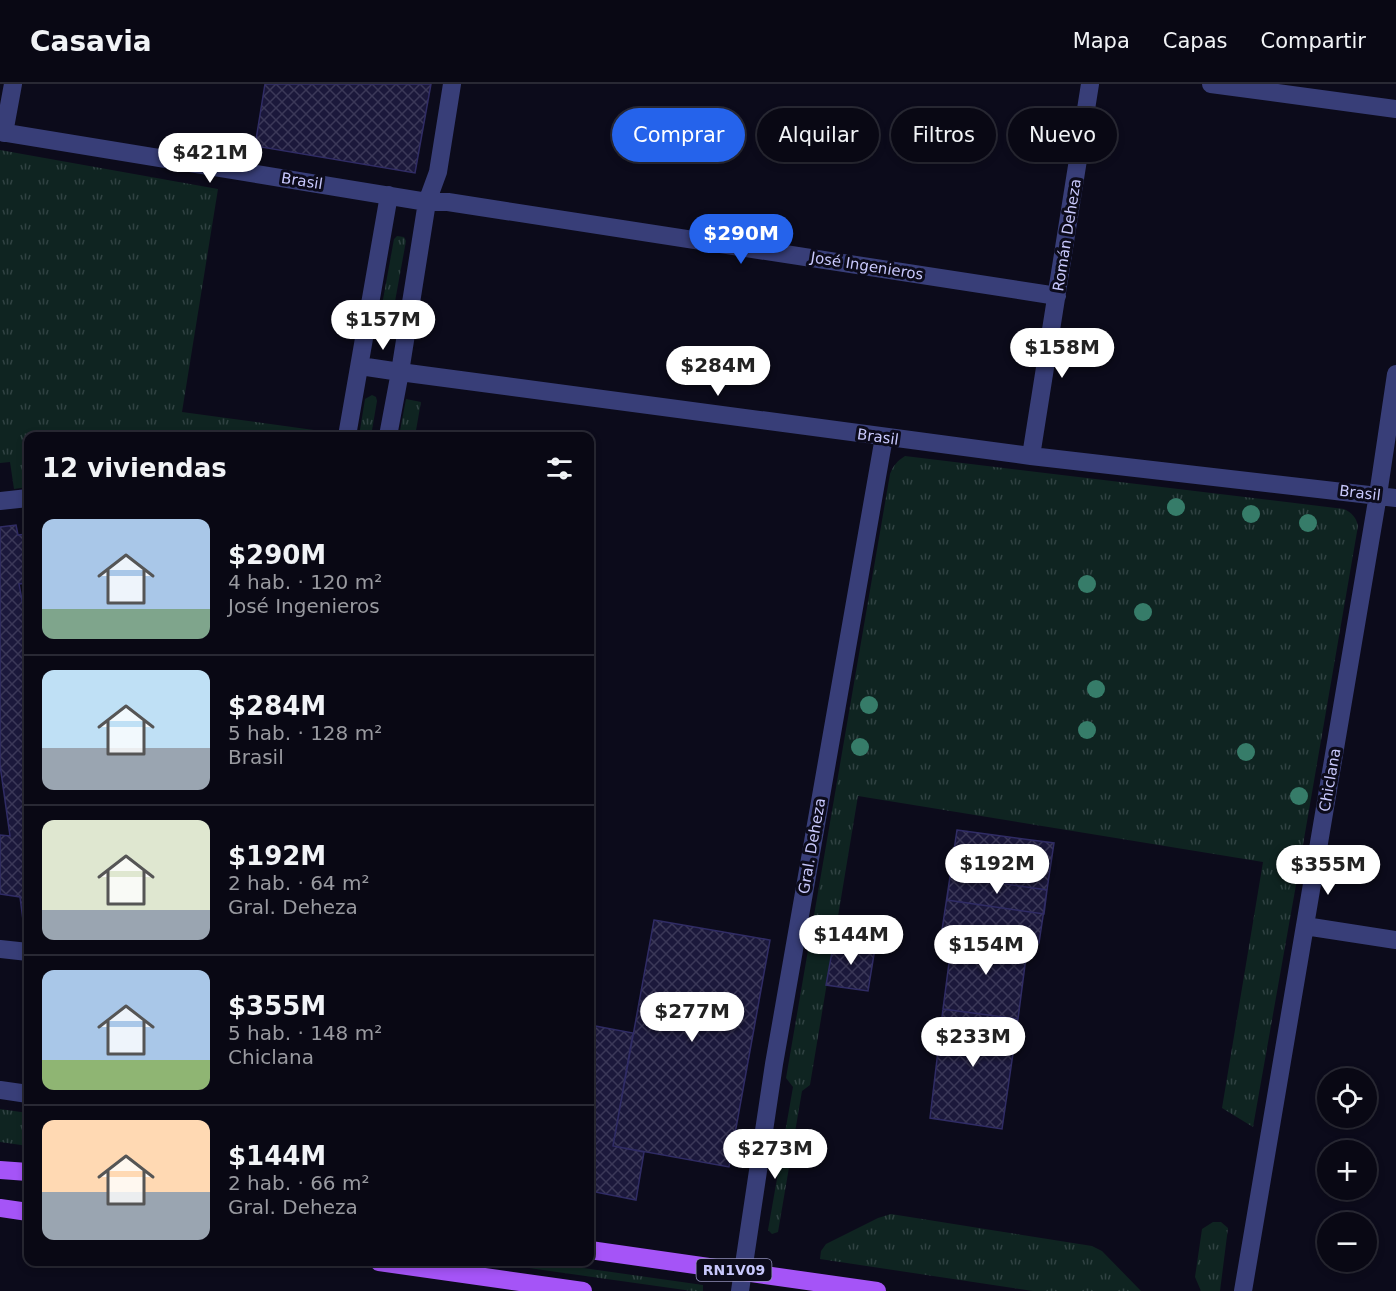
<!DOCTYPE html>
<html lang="es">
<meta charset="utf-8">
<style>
body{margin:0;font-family:"DejaVu Sans",sans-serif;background:#12111d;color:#f1f3f6;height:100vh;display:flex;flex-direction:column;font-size:22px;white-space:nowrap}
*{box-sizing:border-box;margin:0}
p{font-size:20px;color:#999aa0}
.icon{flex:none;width:33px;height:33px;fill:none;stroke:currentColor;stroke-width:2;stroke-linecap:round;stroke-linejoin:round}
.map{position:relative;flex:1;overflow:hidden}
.panel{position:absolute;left:24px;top:348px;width:570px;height:834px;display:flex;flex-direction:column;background:#090814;border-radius:12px;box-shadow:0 3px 9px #0003,0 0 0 2px #292934}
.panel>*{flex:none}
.hud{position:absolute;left:612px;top:24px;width:570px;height:54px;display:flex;gap:12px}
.fabs{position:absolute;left:1317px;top:984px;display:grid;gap:12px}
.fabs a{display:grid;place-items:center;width:60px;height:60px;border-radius:50%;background:#090814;box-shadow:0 3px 9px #0003,0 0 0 2px #292934;font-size:30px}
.price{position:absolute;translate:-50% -51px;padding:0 14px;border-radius:21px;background:#fff;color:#222;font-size:20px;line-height:39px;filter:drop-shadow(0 2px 3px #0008)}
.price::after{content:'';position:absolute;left:50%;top:36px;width:18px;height:14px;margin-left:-9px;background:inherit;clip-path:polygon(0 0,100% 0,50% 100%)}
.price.current{background:#2563eb;color:#fff}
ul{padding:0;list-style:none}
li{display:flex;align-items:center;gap:18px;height:150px;padding:0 18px}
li+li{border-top:2px solid #292934}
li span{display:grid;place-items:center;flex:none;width:168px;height:120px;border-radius:12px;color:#555}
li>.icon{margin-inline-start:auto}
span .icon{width:72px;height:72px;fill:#fffc;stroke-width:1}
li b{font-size:26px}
h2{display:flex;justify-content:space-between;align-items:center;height:72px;padding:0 18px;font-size:26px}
.chip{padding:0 21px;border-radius:27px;background:#090814;box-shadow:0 3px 9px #0003,0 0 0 2px #292934;font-size:21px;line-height:54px}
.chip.current{background:#2563eb;color:#fff}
header{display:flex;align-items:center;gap:36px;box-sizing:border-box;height:84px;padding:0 30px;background:#090814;border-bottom:2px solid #292934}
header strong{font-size:28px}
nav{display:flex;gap:33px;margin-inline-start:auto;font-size:21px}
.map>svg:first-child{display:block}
</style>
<header>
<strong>Casavia</strong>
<nav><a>Mapa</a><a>Capas</a><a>Compartir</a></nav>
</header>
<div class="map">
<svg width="1396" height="1207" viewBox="0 0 1396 1207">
<defs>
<pattern id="grass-tufts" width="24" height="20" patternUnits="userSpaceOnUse" patternTransform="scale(1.5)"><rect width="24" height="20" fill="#0f2421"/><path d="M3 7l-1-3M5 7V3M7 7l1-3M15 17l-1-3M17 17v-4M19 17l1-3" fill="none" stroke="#304242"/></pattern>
<pattern id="building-cross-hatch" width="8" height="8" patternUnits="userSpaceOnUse" patternTransform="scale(1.5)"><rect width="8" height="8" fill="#1b183b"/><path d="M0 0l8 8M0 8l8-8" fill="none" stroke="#3b3858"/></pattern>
</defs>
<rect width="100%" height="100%" fill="#0c0b1b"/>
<path fill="url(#grass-tufts)" d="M0,66l218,39 -36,223 139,19 -1,5h-292v51l-14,2 -4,-27 -10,1z
M397,152l7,1 2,4 -18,99 -6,3 -4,-2 -2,-3 18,-99z
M372,311l4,2 1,4 -6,35h-12l6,-37z
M406,315l15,3 -6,34h-16z
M905,372l439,53c8,4 12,8 14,17l-59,342 -46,259 -31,-19 41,-246 -405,-66 -48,289 -8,6 -24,141 -6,2 -4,-4 25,-143 -7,-9 104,-604c3,-8 7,-13 15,-18z
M0,1025l28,4v33l-28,-4z
M891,1130l201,32 10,5 39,40h-108l-213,-32 1,-8 5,-7 52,-26z
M1213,1138h8l7,6 -8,63h-19l-6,-14 7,-48z
M486,1178h55l162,23v6h-11z"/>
<path fill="url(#building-cross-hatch)" stroke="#302c65" stroke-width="1.5" d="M265,0h166l-16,89 -160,-27z
M16,441l2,10 10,-1v49l-9,1 9,48v327l-8,-62 -20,-3v-59l10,1 -10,-71v-238z
M957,746l97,13 -15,100 -97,-13z
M950,792l97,14 -3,24 -97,-14z
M654,836l116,20 -41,227 -116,-21z
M953,848l75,10 -10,77 -75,-10z
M834,857l41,7 -7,43 -42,-6z
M943,925l75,10 -16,110 -72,-11z
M590,941l43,8 -20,113 31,6 -8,48 -46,-9z"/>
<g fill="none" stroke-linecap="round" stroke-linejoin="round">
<path stroke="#383e78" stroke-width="18" d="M1211,0l185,25
M0,48l427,70h21l609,94
M4,49l9,-49
M360,282l40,6 631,84 365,42
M347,352l42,-241
M388,352l12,-64 27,-170 11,-30 14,-88
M1031,372l59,-372
M0,417l28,-3
M1305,842l91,14
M0,865l28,3
M0,1006l28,4
M740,1207l34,-227 110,-627
M1243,1207l135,-796 18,-121"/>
<path stroke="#a554f7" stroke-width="18" d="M0,1086l28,2
M0,1124l28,4
M590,1166l287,41
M379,1178l204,29"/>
</g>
<g fill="#367c69">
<circle cx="1176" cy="423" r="9"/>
<circle cx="1251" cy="430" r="9"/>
<circle cx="1308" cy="439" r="9"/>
<circle cx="1087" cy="500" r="9"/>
<circle cx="1143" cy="528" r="9"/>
<circle cx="1096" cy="605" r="9"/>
<circle cx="869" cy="621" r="9"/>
<circle cx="1087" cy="646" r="9"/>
<circle cx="860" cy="663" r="9"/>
<circle cx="1246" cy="668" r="9"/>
<circle cx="1299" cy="712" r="9"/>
</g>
<g text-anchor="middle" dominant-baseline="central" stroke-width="6" stroke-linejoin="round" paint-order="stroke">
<rect fill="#0c0b1b" stroke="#908fb8" stroke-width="1.5" x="696.5" y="1175" width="75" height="22" rx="4.5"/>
<g font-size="14" font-weight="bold" fill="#c8c8fc">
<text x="734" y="1186">RN1V09</text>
</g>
<g font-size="15" fill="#c8c8fc" stroke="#0c0b1b">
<text transform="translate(302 97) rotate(9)">Brasil</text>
<text transform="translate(1067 151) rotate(-81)">Román Deheza</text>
<text transform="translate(867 182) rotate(9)">José Ingenieros</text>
<text transform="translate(878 353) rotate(8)">Brasil</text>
<text transform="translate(1360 409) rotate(7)">Brasil</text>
<text transform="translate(1330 696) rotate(-80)">Chiclana</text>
<text transform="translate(812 762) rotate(-80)">Gral. Deheza</text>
</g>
</g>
</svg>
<div class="fabs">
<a><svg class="icon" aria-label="locate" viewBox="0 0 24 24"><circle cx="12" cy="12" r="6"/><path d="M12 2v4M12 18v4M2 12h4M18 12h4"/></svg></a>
<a>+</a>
<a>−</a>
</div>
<b class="price" style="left:210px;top:100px">$421M</b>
<b class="price current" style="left:741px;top:181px">$290M</b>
<b class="price" style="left:383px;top:267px">$157M</b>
<b class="price" style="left:1062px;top:295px">$158M</b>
<b class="price" style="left:718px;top:313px">$284M</b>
<b class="price" style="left:997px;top:811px">$192M</b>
<b class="price" style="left:1328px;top:812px">$355M</b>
<b class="price" style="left:851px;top:882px">$144M</b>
<b class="price" style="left:986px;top:892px">$154M</b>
<b class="price" style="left:692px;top:959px">$277M</b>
<b class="price" style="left:973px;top:984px">$233M</b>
<b class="price" style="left:775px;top:1096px">$273M</b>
<div class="hud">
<a class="chip current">Comprar</a>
<a class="chip">Alquilar</a>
<a class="chip">Filtros</a>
<a class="chip">Nuevo</a>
</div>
<section class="panel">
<h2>12 viviendas<svg class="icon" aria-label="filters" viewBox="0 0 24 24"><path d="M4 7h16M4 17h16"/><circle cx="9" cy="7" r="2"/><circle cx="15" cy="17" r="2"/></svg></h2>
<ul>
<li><span style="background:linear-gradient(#a9c7e8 75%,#7fa58c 0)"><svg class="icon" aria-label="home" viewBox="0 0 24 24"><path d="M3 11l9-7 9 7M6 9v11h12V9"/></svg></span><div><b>$290M</b><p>4 hab. · 120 m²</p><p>José Ingenieros</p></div></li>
<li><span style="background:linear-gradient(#bfe0f5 65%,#9aa5b1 0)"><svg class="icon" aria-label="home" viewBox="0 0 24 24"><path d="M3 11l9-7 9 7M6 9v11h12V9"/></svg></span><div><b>$284M</b><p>5 hab. · 128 m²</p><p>Brasil</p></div></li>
<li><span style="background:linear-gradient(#dfe7d0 75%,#9aa5b1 0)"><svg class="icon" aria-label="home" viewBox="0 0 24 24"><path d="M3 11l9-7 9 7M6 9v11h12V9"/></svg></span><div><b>$192M</b><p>2 hab. · 64 m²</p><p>Gral. Deheza</p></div></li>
<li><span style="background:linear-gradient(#a9c7e8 75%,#8fb573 0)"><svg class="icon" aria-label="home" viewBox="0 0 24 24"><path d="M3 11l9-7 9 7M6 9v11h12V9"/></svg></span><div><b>$355M</b><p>5 hab. · 148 m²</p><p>Chiclana</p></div></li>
<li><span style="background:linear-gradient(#ffd9b3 60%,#9aa5b1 0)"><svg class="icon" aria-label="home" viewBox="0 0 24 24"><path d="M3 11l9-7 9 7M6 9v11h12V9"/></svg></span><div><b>$144M</b><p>2 hab. · 66 m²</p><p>Gral. Deheza</p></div></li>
</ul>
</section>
</div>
